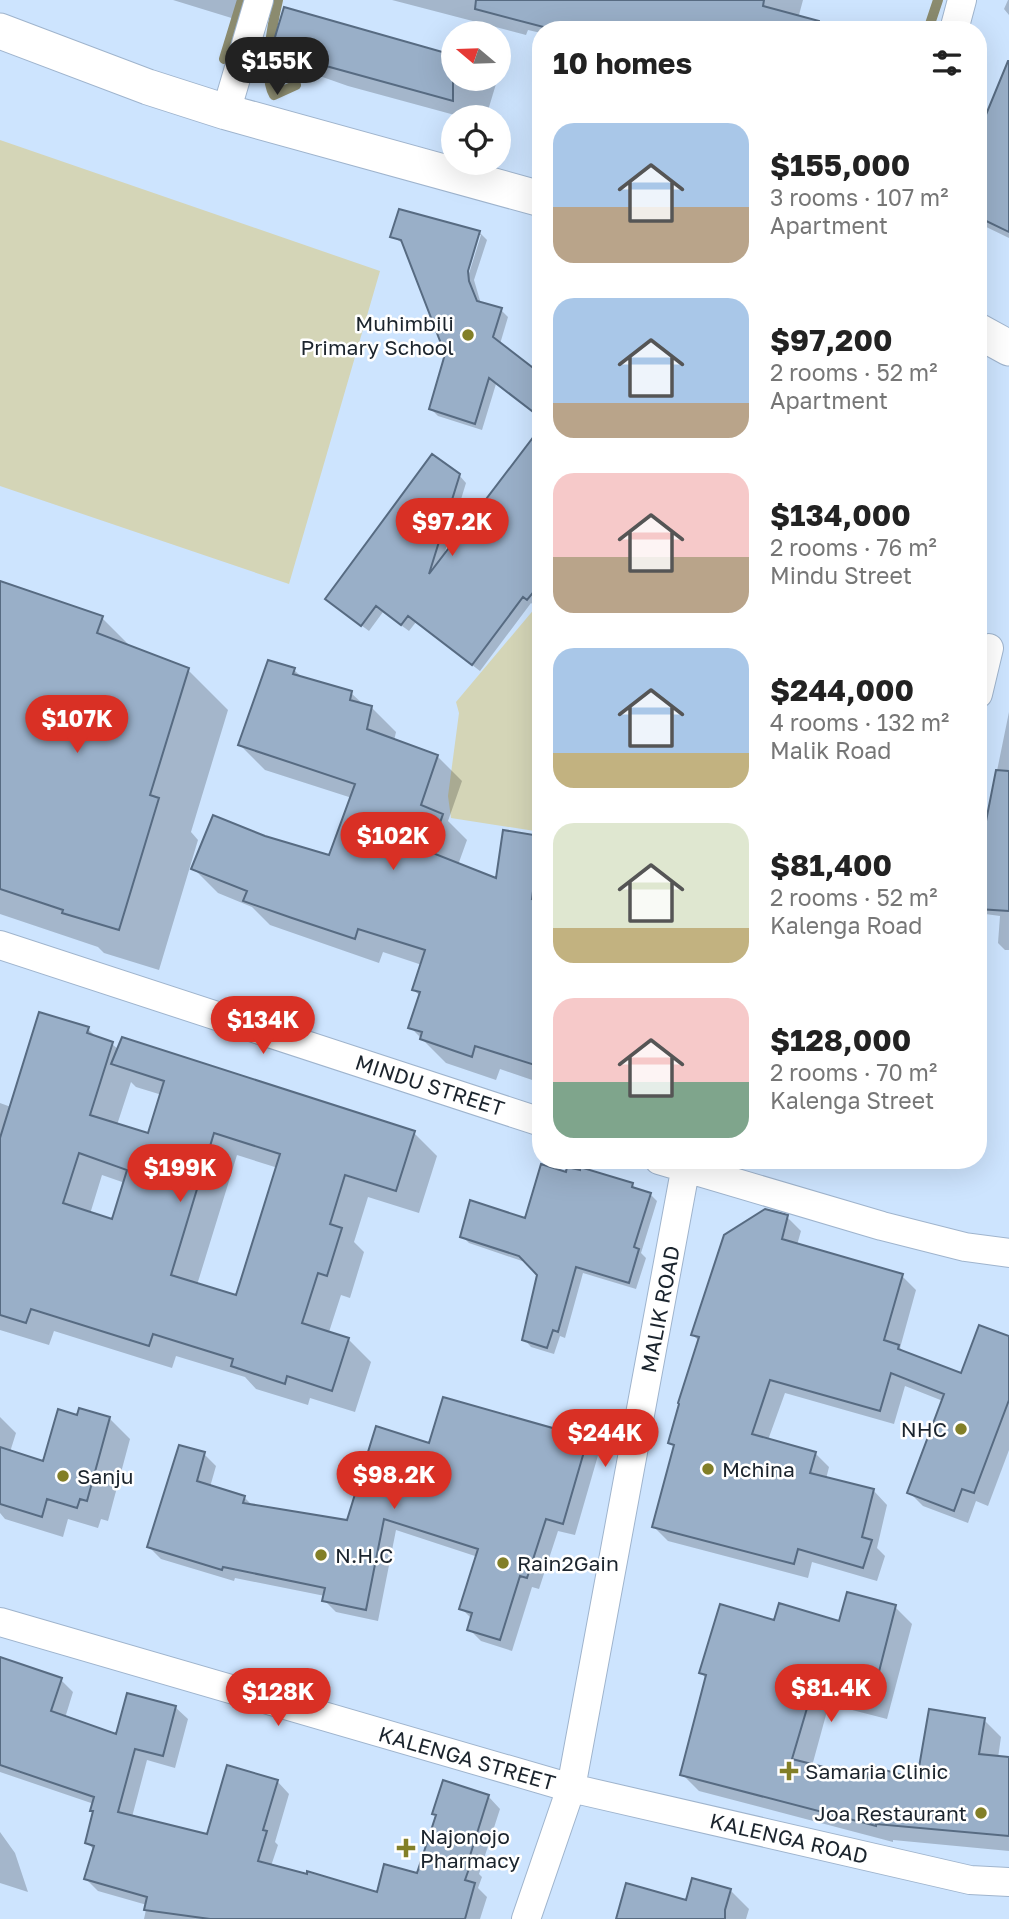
<!DOCTYPE html>
<meta charset="utf-8">
<style>
body{margin:0;font-family:"Golos Text",sans-serif;background:#f6f6f6;color:#222;height:100vh;display:flex;flex-direction:column;font-size:26px;white-space:nowrap}
*{box-sizing:border-box;margin:0}
p{font-size:23px;color:#767676}
.icon{flex:none;width:38px;height:38px;fill:none;stroke:currentColor;stroke-width:2;stroke-linecap:round;stroke-linejoin:round}
.map{position:relative;flex:1;overflow:hidden}
.details{position:absolute;left:532px;top:21px;width:455px;height:1148px;display:flex;flex-direction:column;background:#fff;border-radius:28px;box-shadow:0 7px 28px #0002}
.details>*{flex:none}
.needle{width:46px;rotate:289deg}
.controls{position:absolute;left:441px;top:21px;display:grid;gap:14px}
.controls a{display:grid;place-items:center;width:70px;height:70px;border-radius:50%;background:#fff;box-shadow:0 7px 28px #0002;font-size:35px}
.price{position:absolute;translate:-50% -60px;padding:0 16px;border-radius:24px;background:#d93025;color:#fff;font-size:23px;line-height:46px;filter:drop-shadow(0 2px 4px #0008)}
.price::after{content:'';position:absolute;left:50%;top:42px;width:21px;height:16px;margin-left:-10px;background:inherit;clip-path:polygon(0 0,100% 0,50% 100%)}
.price.active{background:#222;color:#fff}
ul{padding:0;list-style:none}
li{display:flex;align-items:center;gap:21px;height:175px;padding:0 21px}
li span{display:grid;place-items:center;flex:none;width:196px;height:140px;border-radius:21px;color:#555}
li>.icon{margin-inline-start:auto}
span .icon{width:84px;height:84px;fill:#fffc;stroke-width:1}
li b{font-size:30px}
h2{display:flex;justify-content:space-between;align-items:center;height:84px;padding:0 21px;font-size:30px}
.map>svg:first-child{display:block}
</style>
<div class="map">
<svg width="1009" height="1919" viewBox="0 0 1009 1919">
<rect width="100%" height="100%" fill="#cde4fe"/>
<path fill="#d4d5b7" d="M0,140l380,131 -91,313 -289,-98z
M541,601v231l-90,-14 -3,-22 11,-83 -3,-11z"/>
<path fill="#0003" fill-rule="evenodd" d="M173,0h72l-7,20z
M392,0h411l-8,30h-254v3l-13,-3 -2,5z
M1008,0h1v15l-5,-6z
M286,10l167,47v22h38l5,5 -10,33h-24l-114,-31 -54,-19 -20,-20z
M1009,81v157l-31,-15v-57z
M479,232l8,8 -13,40 7,24 20,6 7,7 -8,27 41,32v42l-45,-34 -14,46 -44,-14 -7,-7 16,-55 -42,-109 -13,-9zM477,235h4l-14,45 -4,-1z
M541,430v169l-6,7 -4,-3 -51,68 -64,-49 -7,9 -26,-19 -14,19 -35,-26 125,-130 7,8 -23,75z
M0,583l102,35 30,30 56,22 40,40 -37,122 7,8 -39,130 -55,-17 -6,-6 -98,-33z
M294,670l10,9 47,14 13,12 7,2 25,25 -2,9 43,15 25,25 -14,40 19,19 -9,25 39,15 44,-41v244l-41,-14 -4,11 -50,-17 -36,-36 10,-31 -6,-6 8,-25 -39,-13 -4,11 -109,-38 -18,-18 -34,-14 -25,-25 72,-31 65,20 22,-59 -87,-28 -25,-25z
M1009,712v238h-4l-7,-7 2,-27 -22,-3v-49z
M88,1029l10,10 14,5 7,6 295,83 23,23 -18,57 -51,-16 -14,45 10,10 -14,46 -9,-3 -12,37 19,7 23,23 -16,50 -45,-14 -2,7 -52,-16 -11,-12 -69,-21 -4,12 -118,-37 -5,14 -49,-15v-227l11,4zM131,1082l5,5 26,8 -12,40 -33,-10zM237,1155l41,13 -40,130 -41,-13zM102,1175l23,8 -11,38 -24,-7z
M567,1174l65,11 6,5 12,4 7,7 -16,52 5,5 -10,31 -53,-16 -18,65 -5,-2 -6,18 -23,-7 -7,-8 15,-65 -11,-11 -59,-20 -7,-7 64,-16z
M787,1217l14,14 -4,14 105,31 14,14 -16,58 5,5 57,22 47,-37v112l-21,56 -12,-5 -8,22 -45,-17 -14,-14 34,-91 -38,-15 -11,38 -109,-31 -17,47 47,13 14,14 -3,12 47,11 14,15 -10,43 8,8 -8,25 -65,-19 -4,16 -140,-37 -14,-14 21,-80 -5,-4 29,-102 -6,-6z
M0,1417l16,16 -6,19 35,11 64,-45 21,21 -22,82 -7,-2 -3,9 -30,-9 -5,18 -58,-18 -5,-6z
M587,1440l12,12 -24,83 -17,-4 -19,58 -7,-2 -20,64 -31,-10 -12,-12 3,-10 -11,-11 17,-51 -82,-27 -18,91 -42,-9 -12,-12 1,-4 -90,-18 -1,3 -73,-22 -12,-12 55,-93 12,12 -6,21 34,10 9,9 95,16 83,-77z
M895,1607l17,17 -25,95 -58,-15 -17,62 56,14 51,1 65,-61 17,17 -3,21 11,1v92l-116,-11v2l-194,-51 -17,-17 25,-95 -6,-6 74,-51 65,1z
M0,1659l61,21 12,12 -8,26 52,18 58,-29 13,12 -13,49 -28,-8 -15,57 76,19 69,-55 12,13 -14,48 3,3 -7,21 107,28 40,-19 19,-58 -3,-4 54,-17 12,13 -21,65 3,3 -4,11 9,9 -7,22h-336l3,-14 -49,-14 -12,-12 8,-29 -7,-8 8,-29 -1,-9 -94,-32z
M0,1832l15,21 13,39 -28,-9z
M693,1880l38,11 18,18 -3,10h-128l69,-17z"/>
<g fill="none" stroke-linecap="round" stroke-linejoin="round">
<path stroke="#8b8b6f" stroke-width="10" d="M278,0c-5,21 -16,76 -4,95l22,-10
M928,30l10,-30
M224,59l18,-59"/>
</g>
<path fill="#99afc8" stroke="#576b82" stroke-width="2" fill-rule="evenodd" d="M476,0h288l-1,6 56,15 -1,9h-263l-80,-21z
M284,7l169,48v46l-127,-35 -54,-19z
M1008,61h1v171l-31,-15v-83z
M399,209l81,22 -12,40 1,10 8,20 25,7 -9,29 48,37v44l-52,-40 -14,46 -46,-15 16,-55 -44,-114 -11,-3z
M541,427v156l-14,17 -4,-3 -51,68 -64,-49 -7,9 -25,-19 -15,20 -36,-27 107,-145 28,20 -31,100z
M0,581l103,35 -6,17 92,35 -39,127 9,3 -40,132 -57,-17 1,-3 -63,-21z
M268,660l27,8 -2,6 59,17 -2,9 22,6 -5,23 71,26 -17,50 22,9 -13,38 66,26 7,-48 37,6 -8,63 9,1v167l-66,-21 -3,11 -52,-18 2,-7 -14,-4 12,-36 -8,-2 13,-40 -67,-21 -3,10 -63,-21 -49,-17 4,-10 -56,-22 22,-54 52,21 64,19 26,-71 -117,-39z
M996,770l13,1v140l-31,-2v-47z
M39,1012l50,15 -2,6 26,9 -23,73 58,18 16,-52 -53,-17 11,-27 293,94 -19,60 -51,-16 -15,49 12,4 -15,48 -9,-3 -16,50 47,15 -17,53 -45,-15 -2,8 -54,-18 2,-7 -80,-25 -4,12 -118,-37 -5,14 -26,-8v-177zM214,1133l66,21 -44,141 -65,-20zM79,1153l48,17 -15,49 -49,-16z
M541,1164l25,8 1,-5 13,3v-3l53,16 -1,4 19,6 -17,54 5,2 -10,34 -53,-16 -18,65 -5,-2 -6,18 -25,-8 15,-65 -18,-19 -59,-19 10,-37 55,18z
M765,1209l23,6 -6,24 121,35 -19,66 15,5 -1,4 63,24 18,-48 30,11v64l-35,93 -12,-4 -8,22 -47,-18 37,-99 -53,-21 -11,38 -110,-31 -18,54 64,18 -6,21 64,16 -12,48 10,3 -9,28 -65,-19 -4,15 -142,-37 22,-82 -6,-2 11,-39 -1,-1 21,-66 -8,-2 33,-100z
M443,1397l145,41 -25,86 -17,-5 -19,59 -7,-2 -20,64 -33,-10 5,-17 -13,-4 19,-60 -94,-30 -18,91 -44,-9 3,-13 -102,-21 -1,3 -75,-23 32,-102 26,7 -8,29 48,15 -2,7 104,17 29,-94 53,17z
M79,1408l31,9 -23,84 -7,-2 -3,9 -30,-9 -5,18 -42,-13v-57l43,14 15,-52 19,6z
M847,1592l49,13 -25,98 -58,-15 -21,71 75,19 3,-12 47,13 12,-70 56,9 -6,36 30,3v79l-133,-12v2l-196,-51 26,-100 -7,-2 21,-69 54,16 5,-17 60,18z
M0,1657l62,21 -11,33 65,23 11,-41 49,13 -13,50 -28,-7 -17,63 89,22 20,-69 51,15 -15,50 4,1 -9,30 49,13v-3l70,21 7,-28 33,9 19,-58 -4,-1 11,-34 46,15 -21,67 3,1 -6,17 10,3 -10,36h-255l-66,-9 3,-13 -63,-18 10,-33 -9,-3 8,-32h-3l4,-14 -94,-32z
M692,1878l39,11 -6,21v9h-109l10,-36 60,17z"/>
<g fill="none" stroke-linecap="round" stroke-linejoin="round">
<defs>
<path id="minor" d="M954,30l8,-30
M226,112l33,-112
M978,694l11,-46
M0,945l541,177
M659,1160l223,66 83,21 44,6
M0,1622l571,166 399,92 39,2
M526,1919l45,-131 116,-628"/>
<path id="tertiary" d="M0,31l148,56 78,25 315,87
M978,331l31,17"/>
</defs>
<use href="#minor" stroke="#9fb4cd" stroke-width="30"/>
<use href="#tertiary" stroke="#9fb4cd" stroke-width="37"/>
<use href="#minor" stroke="#fff" stroke-width="28"/>
<use href="#tertiary" stroke="#fff" stroke-width="35"/>
</g>
<g fill="#827f27" stroke="#fff" stroke-width="2.5">
<circle cx="468" cy="335" r="7"/>
<circle cx="961" cy="1429" r="7"/>
<circle cx="708" cy="1469" r="7"/>
<circle cx="63" cy="1476" r="7"/>
<circle cx="321" cy="1555" r="7"/>
<circle cx="503" cy="1563" r="7"/>
<path d="M785.5 1760.5h7v7h7v7h-7v7h-7v-7h-7v-7h7z"/>
<circle cx="981" cy="1813" r="7"/>
<path d="M402.5 1837.5h7v7h7v7h-7v7h-7v-7h-7v-7h7z"/>
</g>
<g text-anchor="middle" dominant-baseline="central" stroke-width="5" stroke-linejoin="round" paint-order="stroke">
<g font-size="21" fill="#1b242d" stroke="#fff" text-anchor="start">
<text x="454" y="323" text-anchor="end">Muhimbili<tspan x="454" dy="24">Primary School</tspan></text>
<text x="947" y="1429" text-anchor="end">NHC</text>
<text x="722" y="1469">Mchina</text>
<text x="77" y="1476">Sanju</text>
<text x="335" y="1555">N.H.C</text>
<text x="517" y="1563">Rain2Gain</text>
<text x="805" y="1771">Samaria Clinic</text>
<text x="967" y="1813" text-anchor="end">Joa Restaurant</text>
<text x="420" y="1836">Najonojo<tspan x="420" dy="24">Pharmacy</tspan></text>
</g>
<g font-size="21" fill="#1b242d" stroke="#fff">
<text transform="translate(430 1085) rotate(18)">MINDU STREET</text>
<text transform="translate(660 1309) rotate(-79)">MALIK ROAD</text>
<text transform="translate(467 1758) rotate(16)">KALENGA STREET</text>
<text transform="translate(789 1838) rotate(13)">KALENGA ROAD</text>
</g>
</g>
</svg>
<div class="controls">
<a><svg class="needle" viewBox="-14 -14 28 28"><path d="M0-13l5 13h-10z" fill="#e53935"/><path d="M0 13l5-13h-10z" fill="#767676"/></svg></a>
<a><svg class="icon" aria-label="locate" viewBox="0 0 24 24"><circle cx="12" cy="12" r="6"/><path d="M12 2v4M12 18v4M2 12h4M18 12h4"/></svg></a>
</div>
<b class="price active" style="left:277px;top:97px">$155K</b>
<b class="price" style="left:452px;top:558px">$97.2K</b>
<b class="price" style="left:77px;top:755px">$107K</b>
<b class="price" style="left:393px;top:872px">$102K</b>
<b class="price" style="left:263px;top:1056px">$134K</b>
<b class="price" style="left:180px;top:1204px">$199K</b>
<b class="price" style="left:605px;top:1469px">$244K</b>
<b class="price" style="left:394px;top:1511px">$98.2K</b>
<b class="price" style="left:831px;top:1724px">$81.4K</b>
<b class="price" style="left:278px;top:1728px">$128K</b>
<section class="details">
<h2>10 homes<svg class="icon" aria-label="filters" viewBox="0 0 24 24"><path d="M4 7h16M4 17h16"/><circle cx="9" cy="7" r="2"/><circle cx="15" cy="17" r="2"/></svg></h2>
<ul>
<li><span style="background:linear-gradient(#a9c7e8 60%,#b9a48a 0)"><svg class="icon" aria-label="home" viewBox="0 0 24 24"><path d="M3 11l9-7 9 7M6 9v11h12V9"/></svg></span><div><b>$155,000</b><p>3 rooms · 107 m²</p><p>Apartment</p></div></li>
<li><span style="background:linear-gradient(#a9c7e8 75%,#b9a48a 0)"><svg class="icon" aria-label="home" viewBox="0 0 24 24"><path d="M3 11l9-7 9 7M6 9v11h12V9"/></svg></span><div><b>$97,200</b><p>2 rooms · 52 m²</p><p>Apartment</p></div></li>
<li><span style="background:linear-gradient(#f6c9c9 60%,#b9a48a 0)"><svg class="icon" aria-label="home" viewBox="0 0 24 24"><path d="M3 11l9-7 9 7M6 9v11h12V9"/></svg></span><div><b>$134,000</b><p>2 rooms · 76 m²</p><p>Mindu Street</p></div></li>
<li><span style="background:linear-gradient(#a9c7e8 75%,#c2b280 0)"><svg class="icon" aria-label="home" viewBox="0 0 24 24"><path d="M3 11l9-7 9 7M6 9v11h12V9"/></svg></span><div><b>$244,000</b><p>4 rooms · 132 m²</p><p>Malik Road</p></div></li>
<li><span style="background:linear-gradient(#dfe7d0 75%,#c2b280 0)"><svg class="icon" aria-label="home" viewBox="0 0 24 24"><path d="M3 11l9-7 9 7M6 9v11h12V9"/></svg></span><div><b>$81,400</b><p>2 rooms · 52 m²</p><p>Kalenga Road</p></div></li>
<li><span style="background:linear-gradient(#f6c9c9 60%,#7fa58c 0)"><svg class="icon" aria-label="home" viewBox="0 0 24 24"><path d="M3 11l9-7 9 7M6 9v11h12V9"/></svg></span><div><b>$128,000</b><p>2 rooms · 70 m²</p><p>Kalenga Street</p></div></li>
</ul>
</section>
</div>
